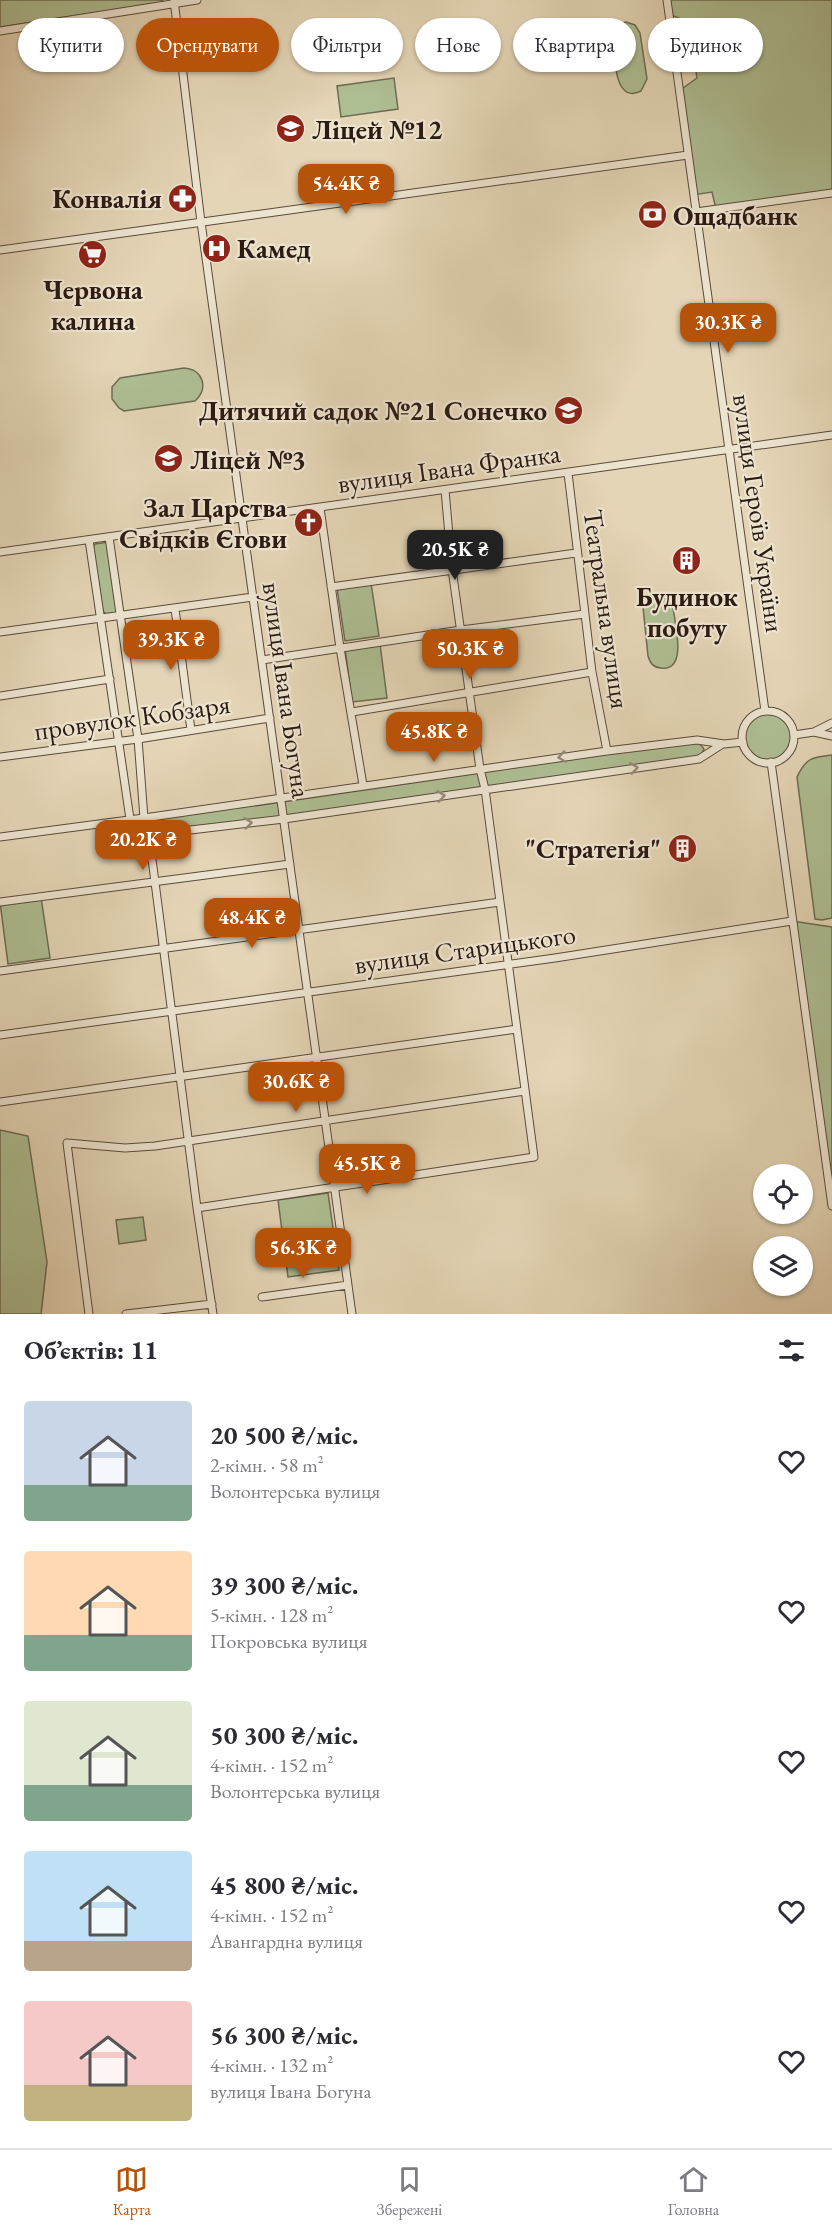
<!DOCTYPE html>
<html lang="uk">
<meta charset="utf-8">
<style>
body{margin:0;font-family:"EB Garamond",serif;background:#f2f2f3;color:#2b2b33;height:100vh;display:flex;flex-direction:column;font-size:22px;white-space:nowrap}
*{box-sizing:border-box;margin:0}
p{font-size:20px;color:#7c7c81}
.icon{flex:none;width:33px;height:33px;fill:none;stroke:currentColor;stroke-width:2;stroke-linecap:round;stroke-linejoin:round}
.map{position:relative;height:1314px;overflow:hidden}
.details{display:flex;flex-direction:column;background:#fff;flex:1}
.details>*{flex:none}
.hud{position:absolute;left:18px;top:18px;width:796px;height:54px;display:flex;gap:12px}
.buttons{position:absolute;left:753px;top:1164px;display:grid;gap:12px}
.buttons a{display:grid;place-items:center;width:60px;height:60px;border-radius:50%;background:#fff;box-shadow:0 2px 4px #0004;font-size:30px}
.price{position:absolute;translate:-50% -51px;padding:0 14px;border-radius:12px;background:#b45309;color:#fff;font-size:20px;line-height:39px;filter:drop-shadow(0 2px 3px #0008)}
.price::after{content:'';position:absolute;left:50%;top:36px;width:18px;height:14px;margin-left:-9px;background:inherit;clip-path:polygon(0 0,100% 0,50% 100%)}
.price.on{background:#222;color:#fff}
ul{padding:0;list-style:none}
li{display:flex;align-items:center;gap:18px;height:150px;padding:0 24px}
li span{display:grid;place-items:center;flex:none;width:168px;height:120px;border-radius:6px;color:#555}
li>.icon{margin-inline-start:auto}
span .icon{width:72px;height:72px;fill:#fffc;stroke-width:1}
li b{font-size:26px}
h2{display:flex;justify-content:space-between;align-items:center;height:72px;padding:0 24px;font-size:26px}
.pill{padding:0 21px;border-radius:27px;background:#fff;box-shadow:0 2px 4px #0004;font-size:21px;line-height:54px}
.pill.on{background:#b45309;color:#fff}
.menu{display:flex;justify-content:space-around;align-items:center;height:84px;border-top:2px solid #e1e1e2;background:#fff;font-size:16px;color:#7c7c81}
.menu a{display:grid;justify-items:center;gap:3px}
.menu .on{color:#b45309}
.map>svg:first-child{display:block}
</style>
<div class="map">
<svg width="832" height="1314" viewBox="0 0 832 1314">
<rect width="100%" height="100%" fill="#e4d5b6"/>
<filter id="stains"><feTurbulence type="fractalNoise" baseFrequency=".00333" numOctaves="4"/><feColorMatrix values="0 0 0 0 .2 0 0 0 0 .09 0 0 0 0 .02 0 0 0 .5 -.17"/></filter>
<radialGradient id="worn" r=".72"><stop offset=".6" stop-color="#630" stop-opacity="0"/><stop offset="1" stop-color="#630" stop-opacity=".3"/></radialGradient>
<path fill="#aebe93" stroke="#6d6c53" stroke-width="1.5" d="M0,0h163l-4,3 -159,24z
M667,0h165v193l-116,16 -4,-17 -19,3 -14,-104 18,-13 -9,-56 -19,-8z
M626,22l9,3 5,8 7,46 -6,12c-28,14 -26,-37 -29,-53 1,-10 5,-14 14,-16z
M394,78l4,31 -57,8 -4,-31z
M184,368c19,1 25,20 11,33l-71,10 -5,-3 -7,-9v-12l8,-9z
M110,542l10,70 -14,2 -3,-3 -10,-64 2,-3z
M371,583l8,53 -34,5 -8,-53z
M653,596c10,-1 16,3 20,12 2,15 15,64 -12,60 -7,0 -11,-5 -13,-12l-5,-49 2,-5z
M380,644l7,54 -35,4 -7,-54z
M745 737a23 23 0 1 1 46 0a23 23 0 1 1-46 0Z
M697,740l7,9 -5,10 -415,60 -129,12 -11,-13z
M832,755v163l-10,2 -7,-1 -18,-142c9,-19 15,-20 35,-22z
M41,897l9,61 -42,6 -8,-62z
M792,921l40,6v279z
M0,1130l28,6 19,126 -6,52h-41z
M328,1193l11,77 -51,7 -10,-77z
M143,1217l3,23 -27,4 -3,-24z"/>
<g fill="none" stroke-linecap="round" stroke-linejoin="round">
<defs>
<path id="minor" d="M174,0l27,222 151,1092
M667,0l98,711
M0,31l197,-31
M696,212l136,-19
M0,250l688,-95
M568,473l24,199 15,79
M320,508l20,140 23,137
M109,537l29,202 6,79 463,-67 90,-11 27,4 19,-2
M89,540l41,279
M0,552l832,-117
M331,587l245,-34
M175,609l16,121
M0,632l253,-35
M262,660l199,-30 124,-16
M0,696l110,-17
M742 737a26 26 0 1 1 52 0a26 26 0 1 1-52 0Z
M352,712l240,-40
M814,732l18,4
M794,735l20,-3 18,-9
M0,757l138,-18 132,-21
M771,762l61,444
M148,828l7,3h27l102,-12 415,-60 22,-14
M0,837l144,-19 4,10 49,380 16,106
M0,902l290,-38
M0,971l500,-69
M0,1035l555,-77 237,-37
M0,1102l517,-73
M197,1208l337,-51 -49,-368 -5,-20 -28,-200 -7,-79
M262,1297l86,-12
M89,1314l-22,-171 58,5 30,-2 370,-55
M126,1314l86,-10"/>
</defs>
<use href="#minor" stroke="#5a4a3c" stroke-width="9"/>
<use href="#minor" stroke="#ede4d0" stroke-width="7"/>
</g>
<defs><path id="oneway-chevron" d="M-2-3.5L2.5 0L-2 3.5" fill="none" stroke-width="1.6" stroke-linecap="round" stroke-linejoin="round" transform="scale(1.5)"/></defs>
<g stroke="#968a7b">
<use href="#oneway-chevron" transform="translate(562 757) rotate(172)"/>
<use href="#oneway-chevron" transform="translate(634 768) rotate(-8)"/>
<use href="#oneway-chevron" transform="translate(441 796) rotate(-8)"/>
<use href="#oneway-chevron" transform="translate(248 823) rotate(-7)"/>
</g>
<defs>
<symbol id="school-disc" viewBox="-11 -11 22 22"><circle r="9.5" fill="#8f2418" stroke="#ede4d0"/><path d="M0-5L7-2L0 1L-7-2ZM-4 1L0 2.5L4 1V4Q0 6-4 4Z" fill="#fff"/></symbol>
<symbol id="pharmacy-disc" viewBox="-11 -11 22 22"><circle r="9.5" fill="#8f2418" stroke="#ede4d0"/><path d="M-2-6h4v4h4v4h-4v4h-4v-4h-4v-4h4Z" fill="#fff"/></symbol>
<symbol id="bank-disc" viewBox="-11 -11 22 22"><circle r="9.5" fill="#8f2418" stroke="#ede4d0"/><path d="M-6-4H6V4H-6ZM0-2.3a2.3 2.3 0 1 0 0 4.6a2.3 2.3 0 1 0 0-4.6Z" fill="#fff"/></symbol>
<symbol id="hospital-disc" viewBox="-11 -11 22 22"><circle r="9.5" fill="#8f2418" stroke="#ede4d0"/><path d="M-5-5h3v3.5h4V-5h3V5h-3V1.5h-4V5h-3Z" fill="#fff"/></symbol>
<symbol id="supermarket-disc" viewBox="-11 -11 22 22"><circle r="9.5" fill="#8f2418" stroke="#ede4d0"/><path d="M-6-5.5h2.5l.6 2H6L4.5 2H-2.5L-4.4-4H-6ZM-1.5 3.2a1.3 1.3 0 1 0 .1 0ZM3 3.2a1.3 1.3 0 1 0 .1 0Z" fill="#fff"/></symbol>
<symbol id="church-disc" viewBox="-11 -11 22 22"><circle r="9.5" fill="#8f2418" stroke="#ede4d0"/><path d="M-1.2-6h2.4v3.5h3.3v2.4h-3.3V6h-2.4V-.1h-3.3v-2.4h3.3Z" fill="#fff"/></symbol>
<symbol id="building-disc" viewBox="-11 -11 22 22"><circle r="9.5" fill="#8f2418" stroke="#ede4d0"/><path d="M-4-6H4V6H1V3H-1V6H-4ZM-2.5-4.3h1.7v1.8h-1.7ZM.8-4.3h1.7v1.8H.8ZM-2.5-1h1.7V.8h-1.7ZM.8-1h1.7V.8H.8Z" fill="#fff"/></symbol>
</defs>
<g fill-rule="evenodd">
<use href="#school-disc" x="274" y="112" width="33" height="33"/>
<use href="#pharmacy-disc" x="166" y="182" width="33" height="33"/>
<use href="#bank-disc" x="636" y="198" width="33" height="33"/>
<use href="#hospital-disc" x="200" y="232" width="33" height="33"/>
<use href="#supermarket-disc" x="76" y="238" width="33" height="33"/>
<use href="#school-disc" x="552" y="394" width="33" height="33"/>
<use href="#school-disc" x="152" y="442" width="33" height="33"/>
<use href="#church-disc" x="292" y="506" width="33" height="33"/>
<use href="#building-disc" x="670" y="544" width="33" height="33"/>
<use href="#building-disc" x="666" y="832" width="33" height="33"/>
</g>
<g text-anchor="middle" dominant-baseline="central" stroke-width="4.5" stroke-linejoin="round" paint-order="stroke">
<g font-size="27" font-weight="bold" fill="#2c1b13" stroke="#ede4d0" text-anchor="start">
<text x="312" y="129">Ліцей №12</text>
<text x="162" y="198" text-anchor="end">Конвалія</text>
<text x="673" y="215">Ощадбанк</text>
<text x="237" y="248">Камед</text>
<text x="93" y="289" text-anchor="middle">Червона<tspan x="93" dy="31">калина</tspan></text>
<text x="547" y="410" text-anchor="end">Дитячий садок №21 Сонечко</text>
<text x="190" y="459">Ліцей №3</text>
<text x="287" y="507" text-anchor="end">Зал Царства<tspan x="287" dy="31">Свідків Єгови</tspan></text>
<text x="687" y="596" text-anchor="middle">Будинок<tspan x="687" dy="31">побуту</tspan></text>
<text x="661" y="848" text-anchor="end">"Стратегія"</text>
</g>
<g font-size="27" fill="#2c1b13" stroke="#ede4d0">
<text transform="translate(449 468) rotate(-8)">вулиця Івана Франка</text>
<text transform="translate(759 513) rotate(82)">вулиця Героїв України</text>
<text transform="translate(607 609) rotate(82)">Театральна вулиця</text>
<text transform="translate(287 690) rotate(82)">вулиця Івана Богуна</text>
<text transform="translate(132 717) rotate(-8)">провулок Кобзаря</text>
<text transform="translate(465 949) rotate(-8)">вулиця Старицького</text>
</g>
</g>
<rect width="100%" height="100%" filter="url(#stains)"/>
<rect width="100%" height="100%" fill="url(#worn)"/>
</svg>
<div class="buttons">
<a><svg class="icon" aria-label="locate" viewBox="0 0 24 24"><circle cx="12" cy="12" r="6"/><path d="M12 2v4M12 18v4M2 12h4M18 12h4"/></svg></a>
<a><svg class="icon" aria-label="layers" viewBox="0 0 24 24"><path d="M12 4l9 5-9 5-9-5zM3 14l9 5 9-5"/></svg></a>
</div>
<b class="price" style="left:346px;top:215px">54.4K ₴</b>
<b class="price" style="left:728px;top:354px">30.3K ₴</b>
<b class="price on" style="left:455px;top:581px">20.5K ₴</b>
<b class="price" style="left:171px;top:671px">39.3K ₴</b>
<b class="price" style="left:470px;top:680px">50.3K ₴</b>
<b class="price" style="left:434px;top:763px">45.8K ₴</b>
<b class="price" style="left:143px;top:871px">20.2K ₴</b>
<b class="price" style="left:252px;top:949px">48.4K ₴</b>
<b class="price" style="left:296px;top:1113px">30.6K ₴</b>
<b class="price" style="left:367px;top:1195px">45.5K ₴</b>
<b class="price" style="left:303px;top:1279px">56.3K ₴</b>
<div class="hud">
<a class="pill">Купити</a>
<a class="pill on">Орендувати</a>
<a class="pill">Фільтри</a>
<a class="pill">Нове</a>
<a class="pill">Квартира</a>
<a class="pill">Будинок</a>
</div>
</div>
<section class="details">
<h2>Об’єктів: 11<svg class="icon" aria-label="filters" viewBox="0 0 24 24"><path d="M4 7h16M4 17h16"/><circle cx="9" cy="7" r="2"/><circle cx="15" cy="17" r="2"/></svg></h2>
<ul>
<li><span style="background:linear-gradient(#c9d6e8 70%,#7fa58c 0)"><svg class="icon" aria-label="home" viewBox="0 0 24 24"><path d="M3 11l9-7 9 7M6 9v11h12V9"/></svg></span><div><b>20 500 ₴/міс.</b><p>2-кімн. · 58 m²</p><p>Волонтерська вулиця</p></div><svg class="icon" aria-label="heart" viewBox="0 0 24 24"><path d="M12 20l-8-8c-3-5 5-10 8-4 3-6 11-1 8 4z"/></svg></li>
<li><span style="background:linear-gradient(#ffd9b3 70%,#7fa58c 0)"><svg class="icon" aria-label="home" viewBox="0 0 24 24"><path d="M3 11l9-7 9 7M6 9v11h12V9"/></svg></span><div><b>39 300 ₴/міс.</b><p>5-кімн. · 128 m²</p><p>Покровська вулиця</p></div><svg class="icon" aria-label="heart" viewBox="0 0 24 24"><path d="M12 20l-8-8c-3-5 5-10 8-4 3-6 11-1 8 4z"/></svg></li>
<li><span style="background:linear-gradient(#dfe7d0 70%,#7fa58c 0)"><svg class="icon" aria-label="home" viewBox="0 0 24 24"><path d="M3 11l9-7 9 7M6 9v11h12V9"/></svg></span><div><b>50 300 ₴/міс.</b><p>4-кімн. · 152 m²</p><p>Волонтерська вулиця</p></div><svg class="icon" aria-label="heart" viewBox="0 0 24 24"><path d="M12 20l-8-8c-3-5 5-10 8-4 3-6 11-1 8 4z"/></svg></li>
<li><span style="background:linear-gradient(#bfe0f5 75%,#b9a48a 0)"><svg class="icon" aria-label="home" viewBox="0 0 24 24"><path d="M3 11l9-7 9 7M6 9v11h12V9"/></svg></span><div><b>45 800 ₴/міс.</b><p>4-кімн. · 152 m²</p><p>Авангардна вулиця</p></div><svg class="icon" aria-label="heart" viewBox="0 0 24 24"><path d="M12 20l-8-8c-3-5 5-10 8-4 3-6 11-1 8 4z"/></svg></li>
<li><span style="background:linear-gradient(#f6c9c9 70%,#c2b280 0)"><svg class="icon" aria-label="home" viewBox="0 0 24 24"><path d="M3 11l9-7 9 7M6 9v11h12V9"/></svg></span><div><b>56 300 ₴/міс.</b><p>4-кімн. · 132 m²</p><p>вулиця Івана Богуна</p></div><svg class="icon" aria-label="heart" viewBox="0 0 24 24"><path d="M12 20l-8-8c-3-5 5-10 8-4 3-6 11-1 8 4z"/></svg></li>
</ul>
</section>
<nav class="menu">
<a class="on"><svg class="icon" aria-label="map" viewBox="0 0 24 24"><path d="M3 6l6-2 6 2 6-2v14l-6 2-6-2-6 2zM9 4v14M15 6v14"/></svg>Карта</a>
<a><svg class="icon" aria-label="saved" viewBox="0 0 24 24"><path d="M7 4h10v16l-5-4-5 4z"/></svg>Збережені</a>
<a><svg class="icon" aria-label="home" viewBox="0 0 24 24"><path d="M3 11l9-7 9 7M6 9v11h12V9"/></svg>Головна</a>
</nav>
